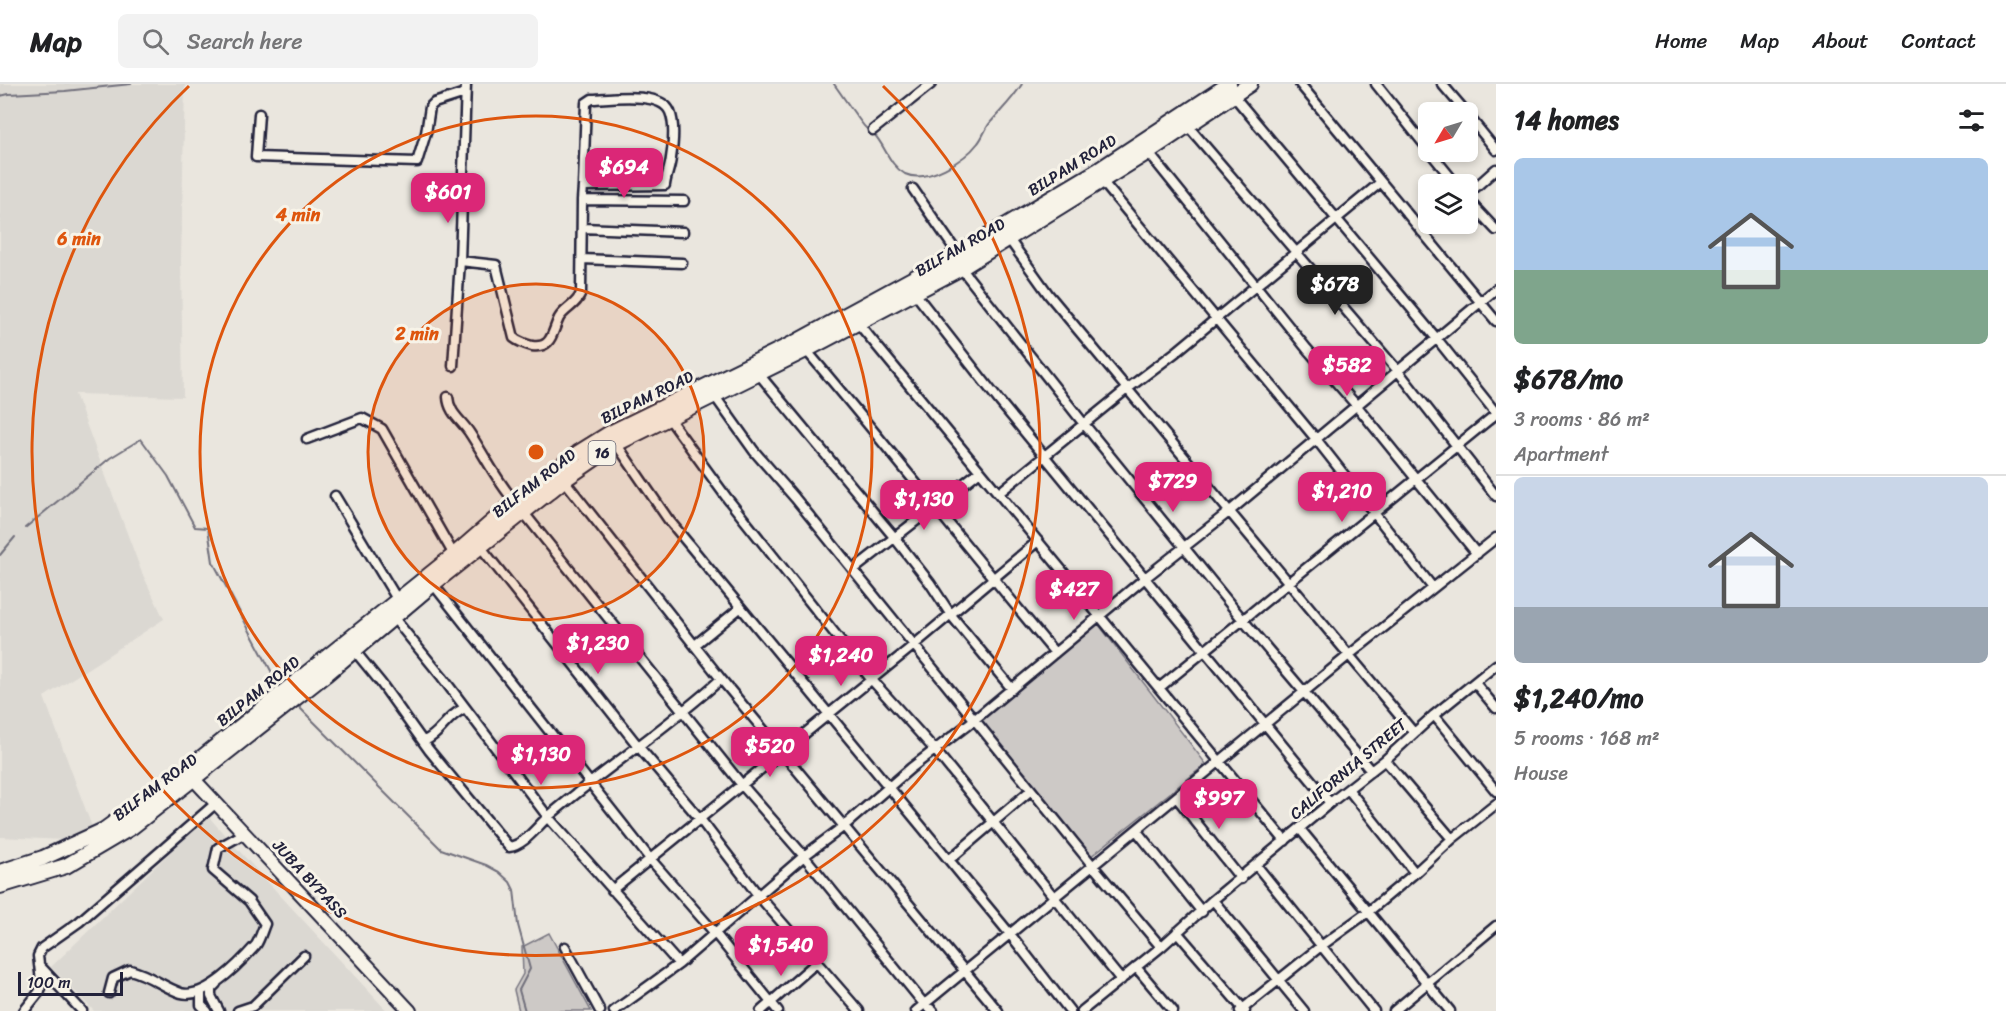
<!DOCTYPE html>
<meta charset="utf-8">
<style>
body{margin:0;font-family:Sriracha,sans-serif;background:#f2f2f2;color:#202124;height:100vh;display:flex;flex-direction:column;font-size:22px;white-space:nowrap}
*{box-sizing:border-box;margin:0}
p{font-size:20px;color:#757577}
.icon{flex:none;width:33px;height:33px;fill:none;stroke:currentColor;stroke-width:2;stroke-linecap:round;stroke-linejoin:round}
.map{position:relative;flex:1;overflow:hidden}
.drawer{display:flex;flex-direction:column;background:#fff;width:510px}
.drawer>*{flex:none}
.needle{width:39px;rotate:232deg}
.controls{position:absolute;left:1418px;top:18px;display:grid;gap:12px}
.controls a{display:grid;place-items:center;width:60px;height:60px;border-radius:9px;background:#fff;box-shadow:0 3px 9px #0003;font-size:30px}
.scale{position:absolute;left:18px;bottom:15px;width:105px;box-sizing:border-box;padding-left:6px;border:3px solid #22223b;border-top:0;font-size:16px;line-height:21px;white-space:nowrap;color:#22223b;-webkit-text-stroke:4px #f7f3e8;paint-order:stroke}
.price{position:absolute;translate:-50% -51px;padding:0 14px;border-radius:12px;background:#db2777;color:#fff;font-size:20px;line-height:39px;filter:drop-shadow(0 2px 3px #0008)}
.price::after{content:'';position:absolute;left:50%;top:36px;width:18px;height:14px;margin-left:-9px;background:inherit;clip-path:polygon(0 0,100% 0,50% 100%)}
.price.current{background:#222;color:#fff}
ul{padding:0;list-style:none}
li{display:grid;align-content:center;gap:12px;height:318px;padding:0 18px}
li+li{border-top:2px solid #e0e0e0}
li span{display:grid;place-items:center;height:186px;border-radius:9px;color:#555}
li>.icon{margin-inline-start:auto}
span .icon{width:108px;height:108px;fill:#fffc;stroke-width:1}
li b{font-size:26px}
h2{display:flex;justify-content:space-between;align-items:center;height:72px;padding:0 18px;font-size:26px}
header{display:flex;align-items:center;gap:36px;box-sizing:border-box;height:84px;padding:0 30px;background:#fff;border-bottom:2px solid #e0e0e0}
header strong{font-size:28px}
nav{display:flex;gap:33px;margin-inline-start:auto;font-size:21px}
.search{width:420px;height:54px;background:#f2f2f2;display:flex;align-items:center;gap:15px;box-sizing:border-box;padding:0 21px;border-radius:9px;color:#757577;font-size:22px}
main{display:flex;flex:1;min-height:0}
.map>svg:first-child{display:block}
</style>
<header>
<strong>Map</strong>
<div class="search"><svg class="icon" aria-label="search" viewBox="0 0 24 24"><circle cx="10" cy="10" r="6"/><path d="M15 15l6 6"/></svg>Search here</div>
<nav><a>Home</a><a>Map</a><a>About</a><a>Contact</a></nav>
</header>
<main>
<div class="map">
<svg width="1496" height="927" viewBox="0 0 1496 927">
<rect width="100%" height="100%" fill="#eae6de"/>
<filter id="ink" filterUnits="userSpaceOnUse"><feTurbulence type="fractalNoise" baseFrequency=".0167" numOctaves="2"/><feDisplacementMap in="SourceGraphic" scale="12" xChannelSelector="R" yChannelSelector="G"/><feConvolveMatrix kernelMatrix="1 2 1 2 8 2 1 2 1" color-interpolation-filters="sRGB"/></filter>
<g filter="url(#ink)">
<path fill="#dbd8d2" d="M0,0h185l-4,175 2,138 -108,-3 67,179 22,46 -120,78 48,130 -28,13 -64,-3z
M208,732l22,25 157,170h-293l-43,-44z"/>
<path fill="#cdc9c6" stroke="#787680" stroke-width="1.5" d="M1096,537l110,143 -116,93 -112,-140z
M549,849l42,78h-72l-5,-21 9,-16 -1,-27z"/>
<g fill="none" stroke-linecap="round" stroke-linejoin="round">
<path stroke="#716f7b" stroke-width="2" d="M834,0c10,14 19,28 30,42 2,3 7,5 10,8 12,13 15,31 31,40 22,10 60,-14 73,-31 5,-6 7,-14 12,-20 11,-13 23,-24 32,-39
M0,12l9,-2 56,-3 66,-7
M25,444l85,-70 31,-19 27,37 27,51 13,1 5,34 64,120
M0,471l15,-18
M297,621l144,144 45,16 13,7 11,10 4,8 4,35 12,44 -11,21 6,21"/>
<defs>
<path id="minor" d="M1300,0l196,237
M1376,0l52,65
M1442,0l24,28
M1233,11l204,244 59,74
M259,30l-3,43 161,5 9,-29 4,-26 4,-4 31,-10
M1467,30l29,36
M1187,41l211,246 98,125
M873,46l58,-46
M1148,68l159,197 50,57 120,148
M1430,68l26,32
M1102,97l214,258 117,149
M913,105l45,65
M1467,111l29,-26
M1467,115l29,31
M582,116l102,1
M582,144l101,4
M1422,148l11,-8
M1006,151l43,60 365,438
M582,175l100,4
M460,177l36,4 18,73c5,4 11,6 18,8 20,3 20,-14 27,-28 6,-10 18,-13 22,-25l1,-93 1,-14 3,-83 6,-4c19,-1 70,-8 78,13 5,12 3,33 1,46 -1,10 -5,18 -6,27l-82,1
M961,184l123,156 159,196 128,151
M914,208l86,110 330,401
M858,239l427,518
M806,266c85,100 165,203 249,303
M453,282l7,-105 6,-177
M758,289l136,164 36,46 21,32 61,74
M714,311l40,56 41,47 298,368 68,81
M448,313c1,16 13,23 21,35 16,24 27,48 46,70
M668,333l59,81 144,181 64,71 186,230
M307,355l55,-21 20,11 72,126
M615,358l53,77 342,415 60,77
M564,396l157,199 277,332
M999,409l128,-104 49,-37 205,-170
M335,412l62,103
M524,429l218,272 62,71 120,148 9,7
M480,462l158,200 62,73 58,76 101,116
M853,486l127,-99
M433,500l218,276 63,72 64,79
M393,533l49,60 106,140 131,147
M695,561l45,-37
M354,566l27,33 48,67 80,97c16,-2 28,-21 40,-31 55,-47 117,-87 172,-137
M1475,599l21,25
M1159,604l337,-274
M1434,631l62,76
M424,657c16,-6 22,-25 41,-33
M1385,676l67,79
M1348,705l67,84
M1177,714l64,81
M1300,745l150,182
M1136,746l66,82
M949,776l82,-70
M1256,781l118,146
M612,806l302,-245 124,-104
M1213,816l91,111
M1177,848l68,79
M565,863l35,64
M39,881l43,46
M1136,883l37,44
M216,900l-5,5v7l8,15
M201,908v13l6,6
M109,909l4,-15 17,-8c20,5 33,17 51,23 24,7 60,-31 75,-48 4,-6 6,-14 9,-21l-16,-23 -36,-31 5,-22 27,-15
M24,927l16,-20 1,-10 -3,-25 4,-8 37,-26 136,-118
M238,927l15,-5 51,-50
M614,927l65,-47 125,-108 40,-30 67,-58 63,-48 171,-142 85,-67 266,-222
M761,927l56,-49
M916,927l433,-356 147,-117
M1082,927l79,-64 52,-47 117,-97 55,-43 49,-45 62,-50
M1240,927l81,-65 47,-34 47,-39 37,-34 44,-35
M1394,927l102,-85"/>
<path id="secondary" d="M188,689l222,238"/>
<path id="primary" d="M0,788l43,-14 61,-28 81,-59 269,-216 61,-53 63,-49 32,-20 188,-92 160,-87 139,-83 132,-87
M0,802l66,-20 66,-39 193,-152 108,-91 131,-104 52,-36 190,-94 155,-82 187,-116 102,-68"/>
</defs>
<use href="#minor" stroke="#22223b" stroke-width="13"/>
<use href="#secondary" stroke="#22223b" stroke-width="16"/>
<use href="#primary" stroke="#22223b" stroke-width="18"/>
<use href="#minor" stroke="#f7f3e8" stroke-width="8"/>
<use href="#secondary" stroke="#f7f3e8" stroke-width="12"/>
<use href="#primary" stroke="#f7f3e8" stroke-width="14"/>
</g>
</g>
<circle cx="536" cy="368" r="168" fill="#de560e" fill-opacity=".12"/>
<g fill="none" stroke="#de560e" stroke-width="3">
<circle cx="536" cy="368" r="168"/>
<circle cx="536" cy="368" r="336"/>
<path d="M883 2A504 504 0 1 1 189 2"/>
</g>
<g text-anchor="middle" dominant-baseline="central" stroke-width="6" stroke-linejoin="round" paint-order="stroke">
<rect fill="#f7f3e8" stroke="#62616f" stroke-width="1.5" x="588.5" y="357" width="27" height="24" rx="4.5"/>
<g font-size="15" font-weight="bold" fill="#22223b">
<text x="602" y="369">16</text>
</g>
<g font-size="16" fill="#22223b" stroke="#f7f3e8">
<text transform="translate(1072 81) rotate(-32)">BILPAM ROAD</text>
<text transform="translate(960 163) rotate(-30)">BILFAM ROAD</text>
<text transform="translate(647 313) rotate(-26)">BILPAM ROAD</text>
<text transform="translate(534 399) rotate(-38)">BILFAM ROAD</text>
<text transform="translate(258 607) rotate(-39)">BILPAM ROAD</text>
<text transform="translate(1348 685) rotate(-40)">CALIFORNIA STREET</text>
<text transform="translate(155 703) rotate(-37)">BILFAM ROAD</text>
<text transform="translate(310 795) rotate(47)">JUBA BYPASS</text>
</g>
</g>
<circle cx="536" cy="368" r="9" fill="#de560e" stroke="#f7f3e8" stroke-width="3"/>
<g font-size="18" text-anchor="middle" font-weight="bold" fill="#de560e" stroke="#f7f3e8" stroke-width="6" stroke-linejoin="round" paint-order="stroke">
<text x="298" y="137">4 min</text>
<text x="79" y="161">6 min</text>
<text x="417" y="256">2 min</text>
</g>
</svg>
<div class="controls">
<a><svg class="needle" viewBox="-14 -14 28 28"><path d="M0-13l5 13h-10z" fill="#e53935"/><path d="M0 13l5-13h-10z" fill="#757577"/></svg></a>
<a><svg class="icon" aria-label="layers" viewBox="0 0 24 24"><path d="M12 4l9 5-9 5-9-5zM3 14l9 5 9-5"/></svg></a>
</div>
<div class="scale">100 m</div>
<b class="price" style="left:624px;top:115px">$694</b>
<b class="price" style="left:448px;top:140px">$601</b>
<b class="price current" style="left:1335px;top:232px">$678</b>
<b class="price" style="left:1347px;top:313px">$582</b>
<b class="price" style="left:1173px;top:429px">$729</b>
<b class="price" style="left:1342px;top:439px">$1,210</b>
<b class="price" style="left:924px;top:447px">$1,130</b>
<b class="price" style="left:1074px;top:537px">$427</b>
<b class="price" style="left:598px;top:591px">$1,230</b>
<b class="price" style="left:841px;top:603px">$1,240</b>
<b class="price" style="left:770px;top:694px">$520</b>
<b class="price" style="left:541px;top:702px">$1,130</b>
<b class="price" style="left:1219px;top:746px">$997</b>
<b class="price" style="left:781px;top:893px">$1,540</b>
</div>
<section class="drawer">
<h2>14 homes<svg class="icon" aria-label="filters" viewBox="0 0 24 24"><path d="M4 7h16M4 17h16"/><circle cx="9" cy="7" r="2"/><circle cx="15" cy="17" r="2"/></svg></h2>
<ul>
<li><span style="background:linear-gradient(#a9c7e8 60%,#7fa58c 0)"><svg class="icon" aria-label="home" viewBox="0 0 24 24"><path d="M3 11l9-7 9 7M6 9v11h12V9"/></svg></span><div><b>$678/mo</b><p>3 rooms · 86 m²</p><p>Apartment</p></div></li>
<li><span style="background:linear-gradient(#c9d6e8 70%,#9aa5b1 0)"><svg class="icon" aria-label="home" viewBox="0 0 24 24"><path d="M3 11l9-7 9 7M6 9v11h12V9"/></svg></span><div><b>$1,240/mo</b><p>5 rooms · 168 m²</p><p>House</p></div></li>
</ul>
</section>
</main>
